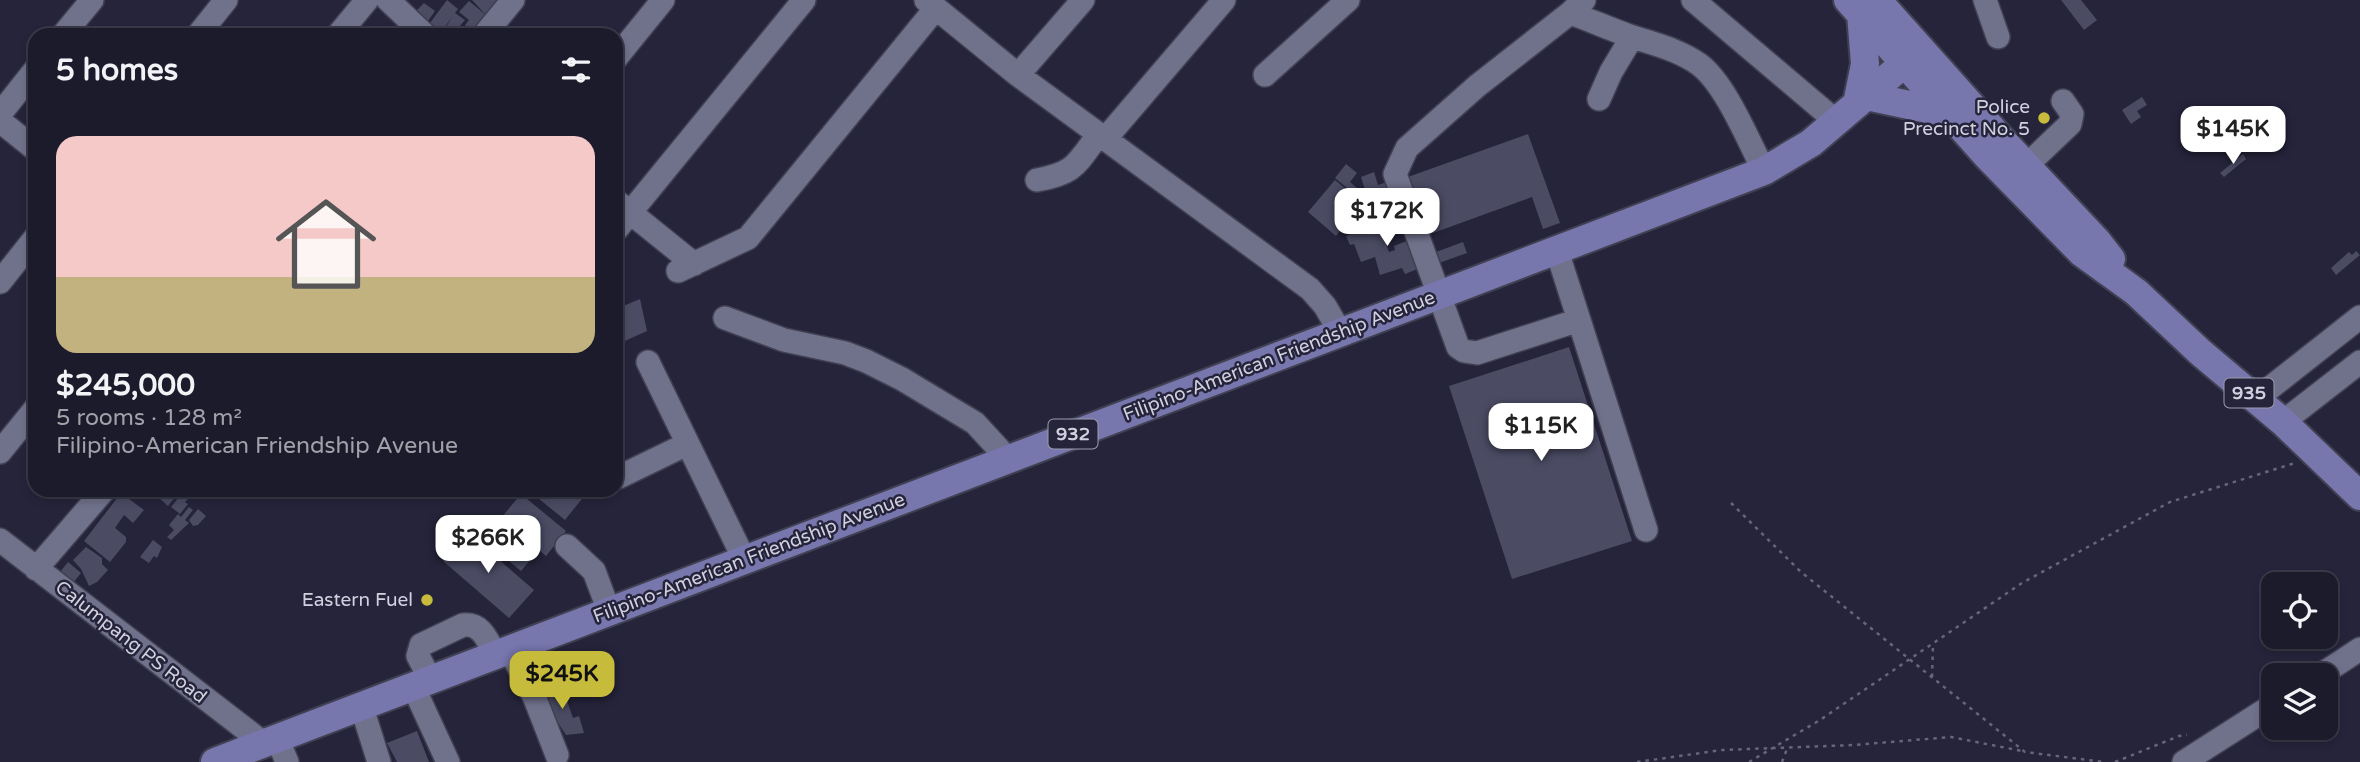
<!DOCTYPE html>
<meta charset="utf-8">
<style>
body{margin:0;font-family:"Varela Round",sans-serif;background:#292838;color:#f1f3f6;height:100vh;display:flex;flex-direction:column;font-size:26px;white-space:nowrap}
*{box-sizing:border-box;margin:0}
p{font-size:23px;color:#a0a1a9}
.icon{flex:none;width:38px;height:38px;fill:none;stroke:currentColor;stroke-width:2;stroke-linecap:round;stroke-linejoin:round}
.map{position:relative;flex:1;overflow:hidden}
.sheet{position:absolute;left:28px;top:28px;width:595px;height:469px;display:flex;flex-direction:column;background:#1c1b2c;border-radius:21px;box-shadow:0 4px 10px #0003,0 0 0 2px #3a3948}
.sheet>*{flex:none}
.fabs{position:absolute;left:2261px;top:572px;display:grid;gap:14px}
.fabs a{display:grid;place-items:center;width:77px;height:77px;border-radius:14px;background:#1c1b2c;box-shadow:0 4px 10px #0003,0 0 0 2px #3a3948;font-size:35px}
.price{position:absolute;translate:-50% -60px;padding:0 16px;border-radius:14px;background:#fff;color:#222;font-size:23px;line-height:46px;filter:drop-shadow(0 2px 4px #0008)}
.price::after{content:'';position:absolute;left:50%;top:42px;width:21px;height:16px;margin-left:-10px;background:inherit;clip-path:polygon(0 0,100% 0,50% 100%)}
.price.current{background:#c7bb3c;color:#111}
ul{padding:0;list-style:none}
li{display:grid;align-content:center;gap:14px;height:371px;padding:0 28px}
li+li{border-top:2px solid #3a3948}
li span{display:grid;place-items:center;height:217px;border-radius:21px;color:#555}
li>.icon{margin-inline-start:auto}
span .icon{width:126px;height:126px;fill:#fffc;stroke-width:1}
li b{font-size:30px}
h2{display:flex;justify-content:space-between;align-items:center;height:84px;padding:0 28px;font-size:30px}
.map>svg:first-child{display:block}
</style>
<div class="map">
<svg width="2360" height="762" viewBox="0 0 2360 762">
<rect width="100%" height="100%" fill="#25243b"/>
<path fill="#4b4b64" d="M447,0l11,9 -3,4 10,7 -13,15 -9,-3 9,-15 -10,14 -12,-8z
M472,0h28l-14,15z
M2061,0h20l16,20 -13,10z
M469,1l17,14 -14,18 -7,-8 4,-5 -10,-8z
M424,3l11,8 -7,10 -12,-10z
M2142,97l5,8 -10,6 4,6 -10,7 -9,-14z
M1528,134l32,89 -17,6 -11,-32 -107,39 -20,-58z
M2243,154l3,5 -22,18 -4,-4z
M1346,164l11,9 -7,9 7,6 -4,5 -18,-15z
M1374,172l4,13 15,-5 9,25 -25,10 -6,-17 -9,4 -26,34 -28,-24 27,-32 18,15 12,-5 -4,-13z
M1402,215l4,10 -24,9 7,18 6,-2 -1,-4 20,-8 11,28 -20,8 -3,-6 -22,7 -5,-18 -14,5 -7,-18 -4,1 -4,-9z
M1463,242l4,11 -28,10 -3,-11z
M2356,251l4,4 -24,20 -5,-7 18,-16 3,3z
M640,299l7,32 -31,14v-36z
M1569,347l63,194 -120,38 -63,-193z
M150,490h19l7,6 -8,10z
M528,490h61l-24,30z
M121,493l23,17 -11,13 -9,-8 -9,13 11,9v5l-16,20 -26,-21z
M521,494l45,37 -20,25 -45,-38z
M184,496l4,3 -3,3 3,2 -8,10 -9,-7 8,-10 3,1z
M189,507l4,3 -8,10 4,3 -18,17 -4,-3 7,-7 -5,-5 9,-11 3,3z
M198,509l8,7 -8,9 -5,1 -4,-6z
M490,515l46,38 -15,18 -46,-38z
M467,532l67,58 -25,28 -66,-57z
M153,540l9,7 -5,11 -3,-2 -5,7 -9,-6z
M86,547l16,11v6l6,6 -11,12 -8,4 -8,-17 -8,-9z
M68,562l13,11 -8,10 -13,-11z
M562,686l11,32 6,-2 5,17 -18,2 -27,-41z
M417,731l12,31h-32l-10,-19z"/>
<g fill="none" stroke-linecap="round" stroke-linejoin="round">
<defs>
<path id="minor" d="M388,0l37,35
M926,0l92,75 292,214 15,17 15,26
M1584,0l-14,13c20,7 40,16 60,23 24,8 50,14 70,29 26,20 49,77 64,106
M1693,0l144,122
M1985,0l13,37
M1570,13l-93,73 -70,62 -12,26 63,173 6,4 13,2 102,-33
M63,35l29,-35
M198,35l28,-35
M338,35l29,-35
M484,35l29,-35
M616,58l47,-58
M1018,75l65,-75
M1265,75l83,-75
M1599,99l12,-27 21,-35
M0,114l35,-44
M0,121l35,28
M1106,138l118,-138
M2026,166l44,-42 2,-10 -9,-13
M1037,180c39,-7 39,-16 62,-46
M616,201l78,63
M616,230l188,-230
M1557,251l89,279
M678,271l70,-33 188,-230
M0,282l35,-44
M725,318l59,22 61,13 21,8 36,18 73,44 33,36
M648,362l97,199
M2256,399l104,-82
M2283,422l77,-60
M0,452l35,-43
M619,477l68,-33
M0,540l262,202
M567,546l27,25 15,40
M36,569l68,-79
M509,649l25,47 23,59
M2319,676l41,-27
M430,679l-12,-23 3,-11 42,-20c19,-2 24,15 32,29
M413,686l35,76
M361,705l18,57
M277,738l10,24
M2184,762l89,-57"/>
<path id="major" d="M1848,0l139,156 95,97 54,39 64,60 83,70 77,74
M1877,0l125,140 95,101 14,18
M1867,96l84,18
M1857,104l8,-40 -4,-50
M215,762l1549,-591 47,-28 110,-94"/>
</defs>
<use href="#minor" stroke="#404052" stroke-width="26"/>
<use href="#major" stroke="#404052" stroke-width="32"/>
<path stroke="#66667a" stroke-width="2.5" stroke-dasharray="3.5 5" stroke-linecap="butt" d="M1731,503l70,69 224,180 79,10
M1932,677l1,-32
M1637,762l85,-12 132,-5 97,-8 71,14
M1749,762l71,-42 202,-137 148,-81 125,-39
M1782,762l5,-13
M2115,762l64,-26 8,-1"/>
<use href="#minor" stroke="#70718b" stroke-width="23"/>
<use href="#major" stroke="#7776ad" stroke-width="28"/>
</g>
<g fill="#c7bb3c" stroke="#25243b" stroke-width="2.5">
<circle cx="2044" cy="118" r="7"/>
<circle cx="427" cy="600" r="7"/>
</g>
<g text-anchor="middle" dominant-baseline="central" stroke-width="5" stroke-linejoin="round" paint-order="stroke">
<g fill="#25243b" stroke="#9d9cae" stroke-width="2">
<rect x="2224.5" y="378.5" width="49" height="29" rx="5"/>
<rect x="1048.5" y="419.5" width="49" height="29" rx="5"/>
</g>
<g font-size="18" font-weight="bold" fill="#d0d0df">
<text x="2249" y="393">935</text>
<text x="1073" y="434">932</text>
</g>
<g font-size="19" fill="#d0d0df" stroke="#25243b" text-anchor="end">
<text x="2030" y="107">Police<tspan x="2030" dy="22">Precinct No. 5</tspan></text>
<text x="413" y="600">Eastern Fuel</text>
</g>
<g font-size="19" fill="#d0d0df" stroke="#25243b">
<text transform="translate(1279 356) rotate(-21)">Filipino-American Friendship Avenue</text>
<text transform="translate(749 558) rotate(-21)">Filipino-American Friendship Avenue</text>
<text transform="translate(131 642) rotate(38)">Calumpang PS Road</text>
</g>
</g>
</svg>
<div class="fabs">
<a><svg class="icon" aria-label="locate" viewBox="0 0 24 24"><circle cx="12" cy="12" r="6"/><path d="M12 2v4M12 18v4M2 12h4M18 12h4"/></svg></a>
<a><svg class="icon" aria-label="layers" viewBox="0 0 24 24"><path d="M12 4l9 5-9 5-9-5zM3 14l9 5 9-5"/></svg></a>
</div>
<b class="price" style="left:2233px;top:166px">$145K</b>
<b class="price" style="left:1387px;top:248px">$172K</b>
<b class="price" style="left:1541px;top:463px">$115K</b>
<b class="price" style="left:488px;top:575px">$266K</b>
<b class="price current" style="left:562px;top:711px">$245K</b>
<section class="sheet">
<h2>5 homes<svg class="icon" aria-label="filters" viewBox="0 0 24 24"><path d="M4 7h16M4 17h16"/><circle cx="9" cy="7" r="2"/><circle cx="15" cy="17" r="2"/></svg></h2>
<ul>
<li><span style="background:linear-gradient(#f6c9c9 65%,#c2b280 0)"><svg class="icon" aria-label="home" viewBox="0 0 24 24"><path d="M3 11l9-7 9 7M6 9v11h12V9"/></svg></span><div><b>$245,000</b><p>5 rooms · 128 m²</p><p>Filipino-American Friendship Avenue</p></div></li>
</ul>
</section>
</div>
